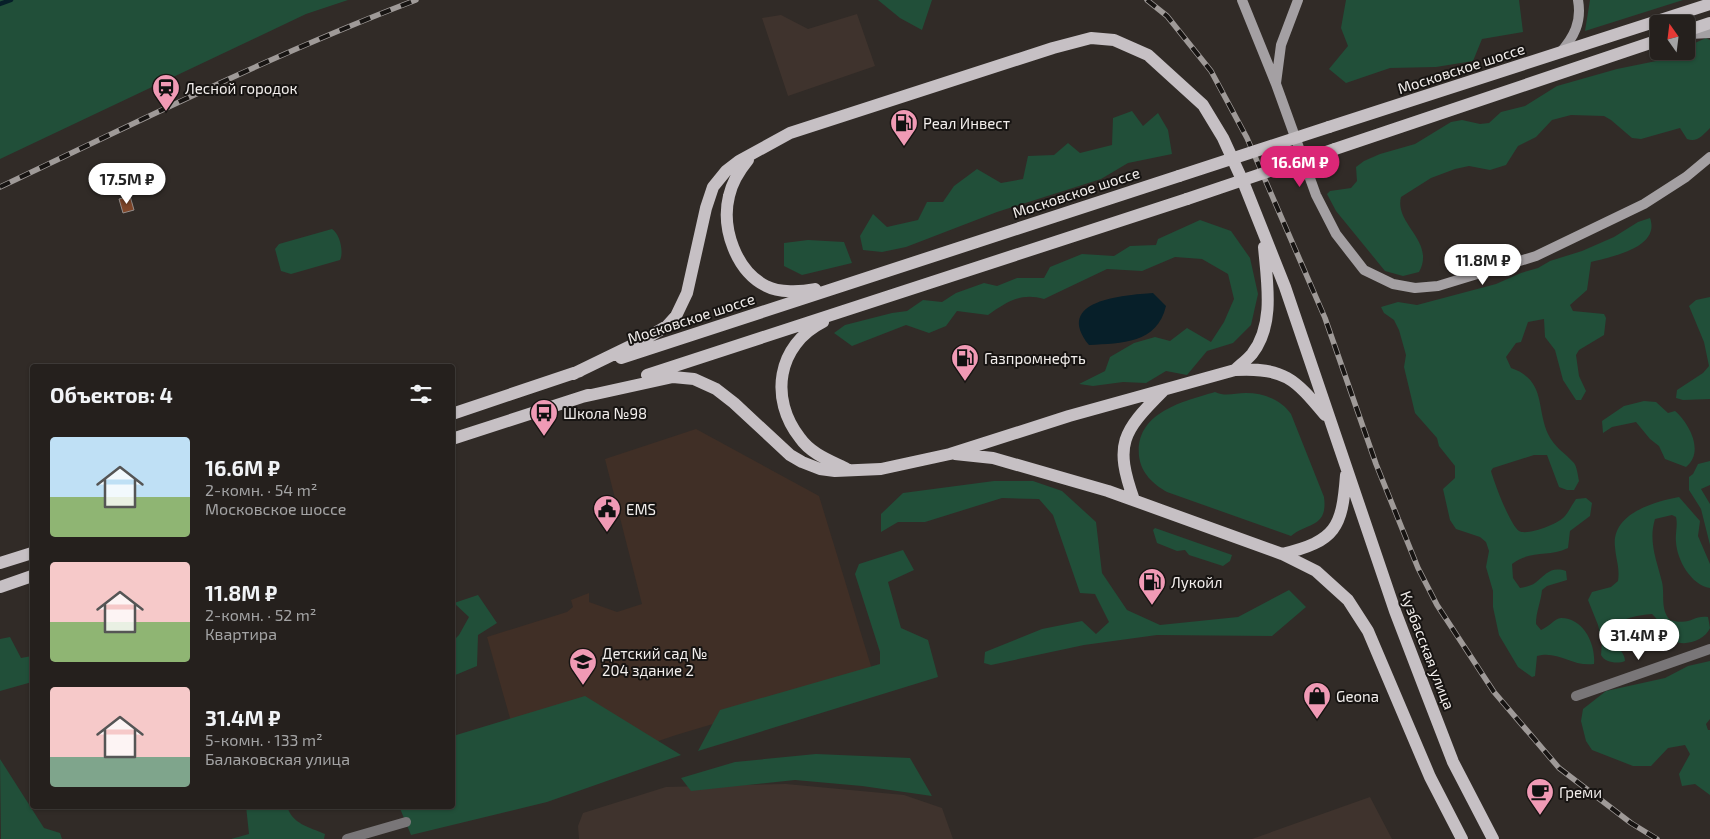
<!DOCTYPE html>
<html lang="ru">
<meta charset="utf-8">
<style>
body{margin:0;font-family:"Exo 2",sans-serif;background:#312d2a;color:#f1f3f6;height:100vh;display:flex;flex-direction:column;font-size:19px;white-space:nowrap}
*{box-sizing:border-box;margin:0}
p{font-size:16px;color:#a3a3a4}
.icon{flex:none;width:28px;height:28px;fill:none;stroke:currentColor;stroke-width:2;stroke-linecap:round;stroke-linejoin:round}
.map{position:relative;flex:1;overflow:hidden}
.sheet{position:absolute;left:30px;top:364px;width:425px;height:445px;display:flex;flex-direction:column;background:#25201d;border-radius:5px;box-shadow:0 1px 4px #0004,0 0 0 1px #423e3b}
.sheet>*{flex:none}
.needle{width:32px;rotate:346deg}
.buttons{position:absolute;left:1650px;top:15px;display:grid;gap:10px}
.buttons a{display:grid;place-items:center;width:45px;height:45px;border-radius:5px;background:#25201d;box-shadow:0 1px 4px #0004,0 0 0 1px #423e3b;font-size:25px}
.price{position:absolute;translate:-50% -42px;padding:0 11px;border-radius:18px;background:#fff;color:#222;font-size:16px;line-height:32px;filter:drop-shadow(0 1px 2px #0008)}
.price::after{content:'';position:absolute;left:50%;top:30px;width:15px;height:11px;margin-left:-8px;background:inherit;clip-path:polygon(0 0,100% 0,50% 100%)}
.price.selected{background:#db2777;color:#fff}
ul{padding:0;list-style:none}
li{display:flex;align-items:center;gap:15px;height:125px;padding:0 20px}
li span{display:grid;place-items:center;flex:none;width:140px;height:100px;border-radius:5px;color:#555}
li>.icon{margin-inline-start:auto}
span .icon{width:60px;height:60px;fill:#fffc;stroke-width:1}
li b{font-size:21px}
h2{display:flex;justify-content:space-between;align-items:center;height:60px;padding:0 20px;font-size:21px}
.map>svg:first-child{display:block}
</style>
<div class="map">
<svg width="1710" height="839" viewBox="0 0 1710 839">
<rect width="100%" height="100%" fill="#312b27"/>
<path fill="#3f332d" d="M857,14l18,52 -87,30 -26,-78 19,-3 27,14z
M786,784l118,11 38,13 11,31h-374l-1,-13 5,-13 83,-26z
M1370,797l22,42h-140z"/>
<path fill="#402f26" d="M696,429l123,67 55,180 -198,59 -147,50 -42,-148 80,-25 6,-5 -2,-7 18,-7v9l28,10 25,-8 -37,-145z"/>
<path fill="#214f39" d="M0,0h348l-42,14 -306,145z
M878,0h54l-10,30 -22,-12z
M1346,0h173l4,32 -41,7 -9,22 -37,6 -46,1 -44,15 -17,-14 19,-23 -7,-18z
M1590,0h93l-98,31z
M1706,38l4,2v88c-7,7 -13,15 -23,11l-7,-11 -39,11 -9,-1 -21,-18 -7,-4 -33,-1 -19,5 -16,17 -18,9 -12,19 -16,5 -21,-4 -14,3 -24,9 -30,19c-7,27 35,44 18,75l-16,4 -18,-5 -49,-60 -9,-17 3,-3 21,-3 6,-7 -1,-14 8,-6 16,-7 35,-10 36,-22 11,-2 18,4 9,-1 12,-11 24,-6 32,-20 60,-17 49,-10 13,-8h7v-4z
M1132,111l11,15 15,-13 10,17 4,24 -44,9 -27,16 -104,33 -91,35 -24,5 -19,-2 -3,-14 13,-22 14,13 31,-7 9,-18h16l11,-16 23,-17 24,14 22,-4 5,-23 26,-1 14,-12 12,10 32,-8 1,-27z
M1650,218c11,30 -40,39 -59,44l-4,28 -17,15 3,6 31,3 2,4 -2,17 -25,15 -3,5 3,21 7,15 -5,9h-5l-13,-20 -8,-30 -10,-13 -1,-18 -16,3 -7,20 -5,1 -10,14 5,11c35,12 25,39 37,66 6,13 17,19 26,29 3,4 4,13 5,18l-5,9h-7l-8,-3 -12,-32h-13l-41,13 -2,3c3,11 19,54 28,60 8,5 40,-7 46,-15 4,-5 7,-11 11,-17l10,-1 6,5 -2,13 -20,15 -2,17c-21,10 -36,1 -56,16l1,14 7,10c5,-1 11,-2 15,-5 11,-9 16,-17 31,-12l1,9 -20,6 -5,4c-1,12 -6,21 -6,34l5,6c8,-3 14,-12 20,-12 23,0 35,27 33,46 -22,3 -36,-14 -57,-8l-2,20 -3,1 -14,-10 -19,-32 -6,-28v-16l-7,-24 3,-16 -3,-9 -6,-5 -24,-8 -6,-9 -7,-31 12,-11v-12l-16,-20 -2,-8 -22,-25 -11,-46 2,-12 -7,-25 -5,-10 -10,-7 -3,-6 17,-5 19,3 79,-21 25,-11 17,-5 12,-7 32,-10 32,-14 24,-15z
M1200,220l31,11 19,27 8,36 -7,31 -18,18 -26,8 -20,24 -21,-4 -20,12 -23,-1 -30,4 -14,-2 26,-13 5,-14 24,-14 21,-6 15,4 17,-13 24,14 13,-20 10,-23 -6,-25 -26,-15 -27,-2 -33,14 -35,-2 -63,30c-23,-7 -37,3 -56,16l-31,-4 -11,15 -17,7 -23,-8 -54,21 -18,-13 11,-8 47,-12 15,-2 16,-11 19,2 14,-9 28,-10 13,3 20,-8h27l6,-11 32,-13 32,2 16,-10 26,-1 2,-6z
M332,229c8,5 12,23 8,31l-49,14 -10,-3 -6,-22 4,-5z
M808,240l36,2 8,21 -50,12 -18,-9v-23z
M1710,297v102l-27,1 -7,-2 1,-8 26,-17 6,-7 -5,-24 -15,-36 7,-6z
M1215,392c11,5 19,1 31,1 18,0 35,7 45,21l33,83c4,31 -16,25 -33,39l-124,-44c-14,-8 -26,-19 -28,-36 -4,-43 42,-54 76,-64z
M1644,401l12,1 12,11 7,-2c14,12 30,41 11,56l-21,-8 -6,-13 -9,-7 -14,-17 -24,5 -9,6 -1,-12 22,-15z
M1710,461v24l-9,4 9,15v41l-9,-36 -12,-19v-13l4,-3 5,-10z
M994,481h39l29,10 34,31 6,51 25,37 33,15 78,-8 51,-27 17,17 -34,29 -115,-1 -73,10 -93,20 -7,-2 1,-11 57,-23 40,-8 14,13 13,-12 -14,-28 -15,-1 -27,-78 -14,-16 -37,-1 -77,24h-27l-17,10v-18l22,-21z
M1679,497l21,24 -2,15 12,28v24c-19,-3 -33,-28 -34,-46 -1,-8 2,-17 0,-25l-4,-2 -17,4c-7,23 2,42 7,63 3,13 -2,27 8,38 22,6 22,-5 38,-3l2,11c-6,14 -31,21 -42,9 -6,-8 -8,-16 -16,-23 -15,1 -35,5 -43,18 0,12 16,17 16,29 -7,3 -20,2 -24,-6l1,-14 -4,-16 -10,-25 4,-8 19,-5 7,-6c2,-13 -2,-21 -3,-34 -4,-33 38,-45 64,-50z
M1155,528l77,27 -2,6 -7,5 -34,-11 -4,-5 -8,1 -20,-8 -4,-13z
M903,550l11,20 -26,12 13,46 27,12 10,37 -240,74 22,-41 160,-46v-12l-25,-78 4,-10z
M478,595l19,28 -19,12 -1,31 -24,10v-35l6,-6 10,-18 -15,-14z
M10,637l11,21 11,-2v26l-32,9v-52z
M1710,661v58l-4,5 2,6h2v65l-15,-11 -13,2 -3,-12 11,-20 -5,-9 -17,3 -17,18h-18l-41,-16 -6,-9 -5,-20 2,-12 23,-18 59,-13 23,-12z
M585,696l96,59 -134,47 -136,33 -12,-29h53l1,-70z
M816,754l94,4 22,38 -70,-10 -67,-6 -104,11 -10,-13 54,-16z
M0,759l44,69 16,5 2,6h-61z
M246,806h41c5,18 22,21 38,28l-1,5h-93l18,-5z"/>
<path fill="#071f29" d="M1153,293l13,13c-9,38 -44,37 -77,39 -36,-45 35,-50 64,-52z"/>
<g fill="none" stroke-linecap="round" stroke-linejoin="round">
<path stroke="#071f29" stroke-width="4.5" d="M0,4l11,-4"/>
</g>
<path fill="#7f4629" stroke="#958d8a" d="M130,196l4,14 -11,3 -4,-14z"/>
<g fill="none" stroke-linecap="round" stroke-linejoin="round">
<path stroke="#797678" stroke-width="10" d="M1576,696l134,-47
M347,839l59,-17"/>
<path stroke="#a4a0a3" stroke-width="10" d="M1242,0l34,84 40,111 20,39 28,36 29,14 22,4 23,-2 98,-30 108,-52 42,-27 24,-20
M1690,34l20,-1
M1560,53c14,-16 22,-31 18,-53
M1276,83l5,-38 17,-45"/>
<path stroke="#c6c0c4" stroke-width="12" d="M1686,31l24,-8
M1329,127l381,-123
M1335,149l324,-109
M748,160c-9,11 -16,22 -19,36 -8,32 7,75 37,90 13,7 35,6 49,3
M823,322c-46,23 -54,77 -23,116 11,16 31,23 47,31
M621,358l558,-182
M1235,370c5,-5 12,-10 17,-16 23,-29 15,-72 12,-107
M573,374l70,-34 24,-14 9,-10 11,-23 19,-85 7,-21 13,-16 13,-10 51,-28 263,-85 38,-10 23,2 34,15 55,50 20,33 21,46 41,103 110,324 31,81 27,70 40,77
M647,375l540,-176
M582,397l91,-20 21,2 22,10 18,14 56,52 12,7 18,7 15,2 46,-2 69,-15 119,-38 166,-46c49,-3 60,9 90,45
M452,414l128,-43
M452,439l136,-44
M955,454l38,4 115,33 174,63 34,17 32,29 20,31 62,146 32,62
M1134,500c-20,-56 -12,-68 29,-109
M1282,554c54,-13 60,-26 64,-79
M0,563l32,-10
M0,587l32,-11"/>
<defs>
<path id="rail" d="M1147,0l20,16 44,55 36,67 78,180 51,146 42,104 19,37 57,87 65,76 72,55 26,16
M0,187c137,-65 274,-133 416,-187"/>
</defs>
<use href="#rail" stroke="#9f9a98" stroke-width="5.5"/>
<use href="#rail" stroke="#171412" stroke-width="4" stroke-dasharray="11" stroke-linecap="butt"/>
<path stroke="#c6c0c4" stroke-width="12" d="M1179,176l150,-49
M1187,199l148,-50"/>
</g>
<defs>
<symbol id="station-pin" viewBox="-11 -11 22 30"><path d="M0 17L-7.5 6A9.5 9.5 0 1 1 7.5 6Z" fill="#f09ab5" stroke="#171412"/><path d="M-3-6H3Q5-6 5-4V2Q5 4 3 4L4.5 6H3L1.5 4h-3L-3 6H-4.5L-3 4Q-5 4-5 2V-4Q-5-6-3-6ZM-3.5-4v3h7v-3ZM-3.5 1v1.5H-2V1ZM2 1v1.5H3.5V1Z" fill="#111"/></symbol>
<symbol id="fuel-pin" viewBox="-11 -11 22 30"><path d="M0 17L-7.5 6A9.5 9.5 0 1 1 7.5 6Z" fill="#f09ab5" stroke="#171412"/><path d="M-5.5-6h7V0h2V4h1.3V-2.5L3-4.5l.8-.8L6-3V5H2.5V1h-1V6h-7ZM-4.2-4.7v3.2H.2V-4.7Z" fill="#111"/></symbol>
<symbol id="bus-pin" viewBox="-11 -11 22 30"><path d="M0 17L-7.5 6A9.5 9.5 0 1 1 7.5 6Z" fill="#f09ab5" stroke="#171412"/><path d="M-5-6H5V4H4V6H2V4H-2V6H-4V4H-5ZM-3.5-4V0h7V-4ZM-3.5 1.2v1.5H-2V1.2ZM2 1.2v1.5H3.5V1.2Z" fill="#111"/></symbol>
<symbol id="civic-pin" viewBox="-11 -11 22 30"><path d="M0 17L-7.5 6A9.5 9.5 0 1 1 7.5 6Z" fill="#f09ab5" stroke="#171412"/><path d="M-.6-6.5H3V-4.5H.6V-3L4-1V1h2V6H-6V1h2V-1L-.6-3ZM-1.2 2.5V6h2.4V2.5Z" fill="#111"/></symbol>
<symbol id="school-pin" viewBox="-11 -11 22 30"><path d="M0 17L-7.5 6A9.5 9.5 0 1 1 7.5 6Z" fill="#f09ab5" stroke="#171412"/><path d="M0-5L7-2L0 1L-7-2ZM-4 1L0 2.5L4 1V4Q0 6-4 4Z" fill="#111"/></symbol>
<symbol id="shop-pin" viewBox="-11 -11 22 30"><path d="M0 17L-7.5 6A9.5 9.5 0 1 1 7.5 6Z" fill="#f09ab5" stroke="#171412"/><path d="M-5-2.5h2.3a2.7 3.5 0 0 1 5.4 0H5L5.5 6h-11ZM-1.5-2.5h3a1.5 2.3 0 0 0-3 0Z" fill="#111"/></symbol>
<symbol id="cafe-pin" viewBox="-11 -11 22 30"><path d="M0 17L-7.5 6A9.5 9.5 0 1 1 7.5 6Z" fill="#f09ab5" stroke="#171412"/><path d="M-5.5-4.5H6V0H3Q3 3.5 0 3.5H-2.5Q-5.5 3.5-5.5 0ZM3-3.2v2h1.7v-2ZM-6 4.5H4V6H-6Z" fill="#111"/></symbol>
</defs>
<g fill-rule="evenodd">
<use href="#station-pin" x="150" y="72" width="32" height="43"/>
<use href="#fuel-pin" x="888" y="107" width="32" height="43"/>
<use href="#fuel-pin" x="949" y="342" width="32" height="43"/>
<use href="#bus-pin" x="528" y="397" width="32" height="43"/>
<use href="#civic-pin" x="591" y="493" width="32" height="43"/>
<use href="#fuel-pin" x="1136" y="566" width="32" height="43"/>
<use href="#school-pin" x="567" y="646" width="32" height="43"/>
<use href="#shop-pin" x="1301" y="680" width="32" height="43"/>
<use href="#cafe-pin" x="1524" y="776" width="32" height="43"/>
</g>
<g text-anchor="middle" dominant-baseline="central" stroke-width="4" stroke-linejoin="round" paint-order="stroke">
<g font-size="15" fill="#f3efed" stroke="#171412">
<text transform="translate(1461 68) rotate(-18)">Московское шоссе</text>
<text transform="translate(1076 192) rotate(-18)">Московское шоссе</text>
<text transform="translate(691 318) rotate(-18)">Московское шоссе</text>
<text transform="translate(1428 650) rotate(69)">Кузбасская улица</text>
</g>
<g font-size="15" fill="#f3efed" stroke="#171412" text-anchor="start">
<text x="185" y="88">Лесной городок</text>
<text x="923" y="123">Реал Инвест</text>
<text x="984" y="358">Газпромнефть</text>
<text x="563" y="413">Школа №98</text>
<text x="626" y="509">EMS</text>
<text x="1171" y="582">Лукойл</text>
<text x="602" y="653">Детский сад №<tspan x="602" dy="17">204 здание 2</tspan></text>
<text x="1336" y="696">Geona</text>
<text x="1559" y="792">Греми</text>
</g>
</g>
</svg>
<div class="buttons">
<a><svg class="needle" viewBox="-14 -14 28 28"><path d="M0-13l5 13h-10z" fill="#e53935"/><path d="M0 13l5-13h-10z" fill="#a3a3a4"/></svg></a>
</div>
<b class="price selected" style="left:1300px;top:188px">16.6M ₽</b>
<b class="price" style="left:127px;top:205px">17.5M ₽</b>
<b class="price" style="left:1483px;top:286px">11.8M ₽</b>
<b class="price" style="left:1639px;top:661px">31.4M ₽</b>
<section class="sheet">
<h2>Объектов: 4<svg class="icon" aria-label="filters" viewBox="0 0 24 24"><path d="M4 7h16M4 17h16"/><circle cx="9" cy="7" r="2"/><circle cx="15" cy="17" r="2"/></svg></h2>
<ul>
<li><span style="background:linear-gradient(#bfe0f5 60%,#8fb573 0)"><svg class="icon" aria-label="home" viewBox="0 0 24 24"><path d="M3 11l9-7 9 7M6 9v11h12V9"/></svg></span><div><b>16.6M ₽</b><p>2-комн. · 54 m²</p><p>Московское шоссе</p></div></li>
<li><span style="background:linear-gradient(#f6c9c9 60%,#8fb573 0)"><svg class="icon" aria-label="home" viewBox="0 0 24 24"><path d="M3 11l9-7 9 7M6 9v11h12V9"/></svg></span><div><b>11.8M ₽</b><p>2-комн. · 52 m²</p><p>Квартира</p></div></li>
<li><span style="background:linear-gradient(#f6c9c9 70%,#7fa58c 0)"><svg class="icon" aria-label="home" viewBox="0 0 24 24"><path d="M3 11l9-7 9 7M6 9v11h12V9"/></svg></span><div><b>31.4M ₽</b><p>5-комн. · 133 m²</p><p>Балаковская улица</p></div></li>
</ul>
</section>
</div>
